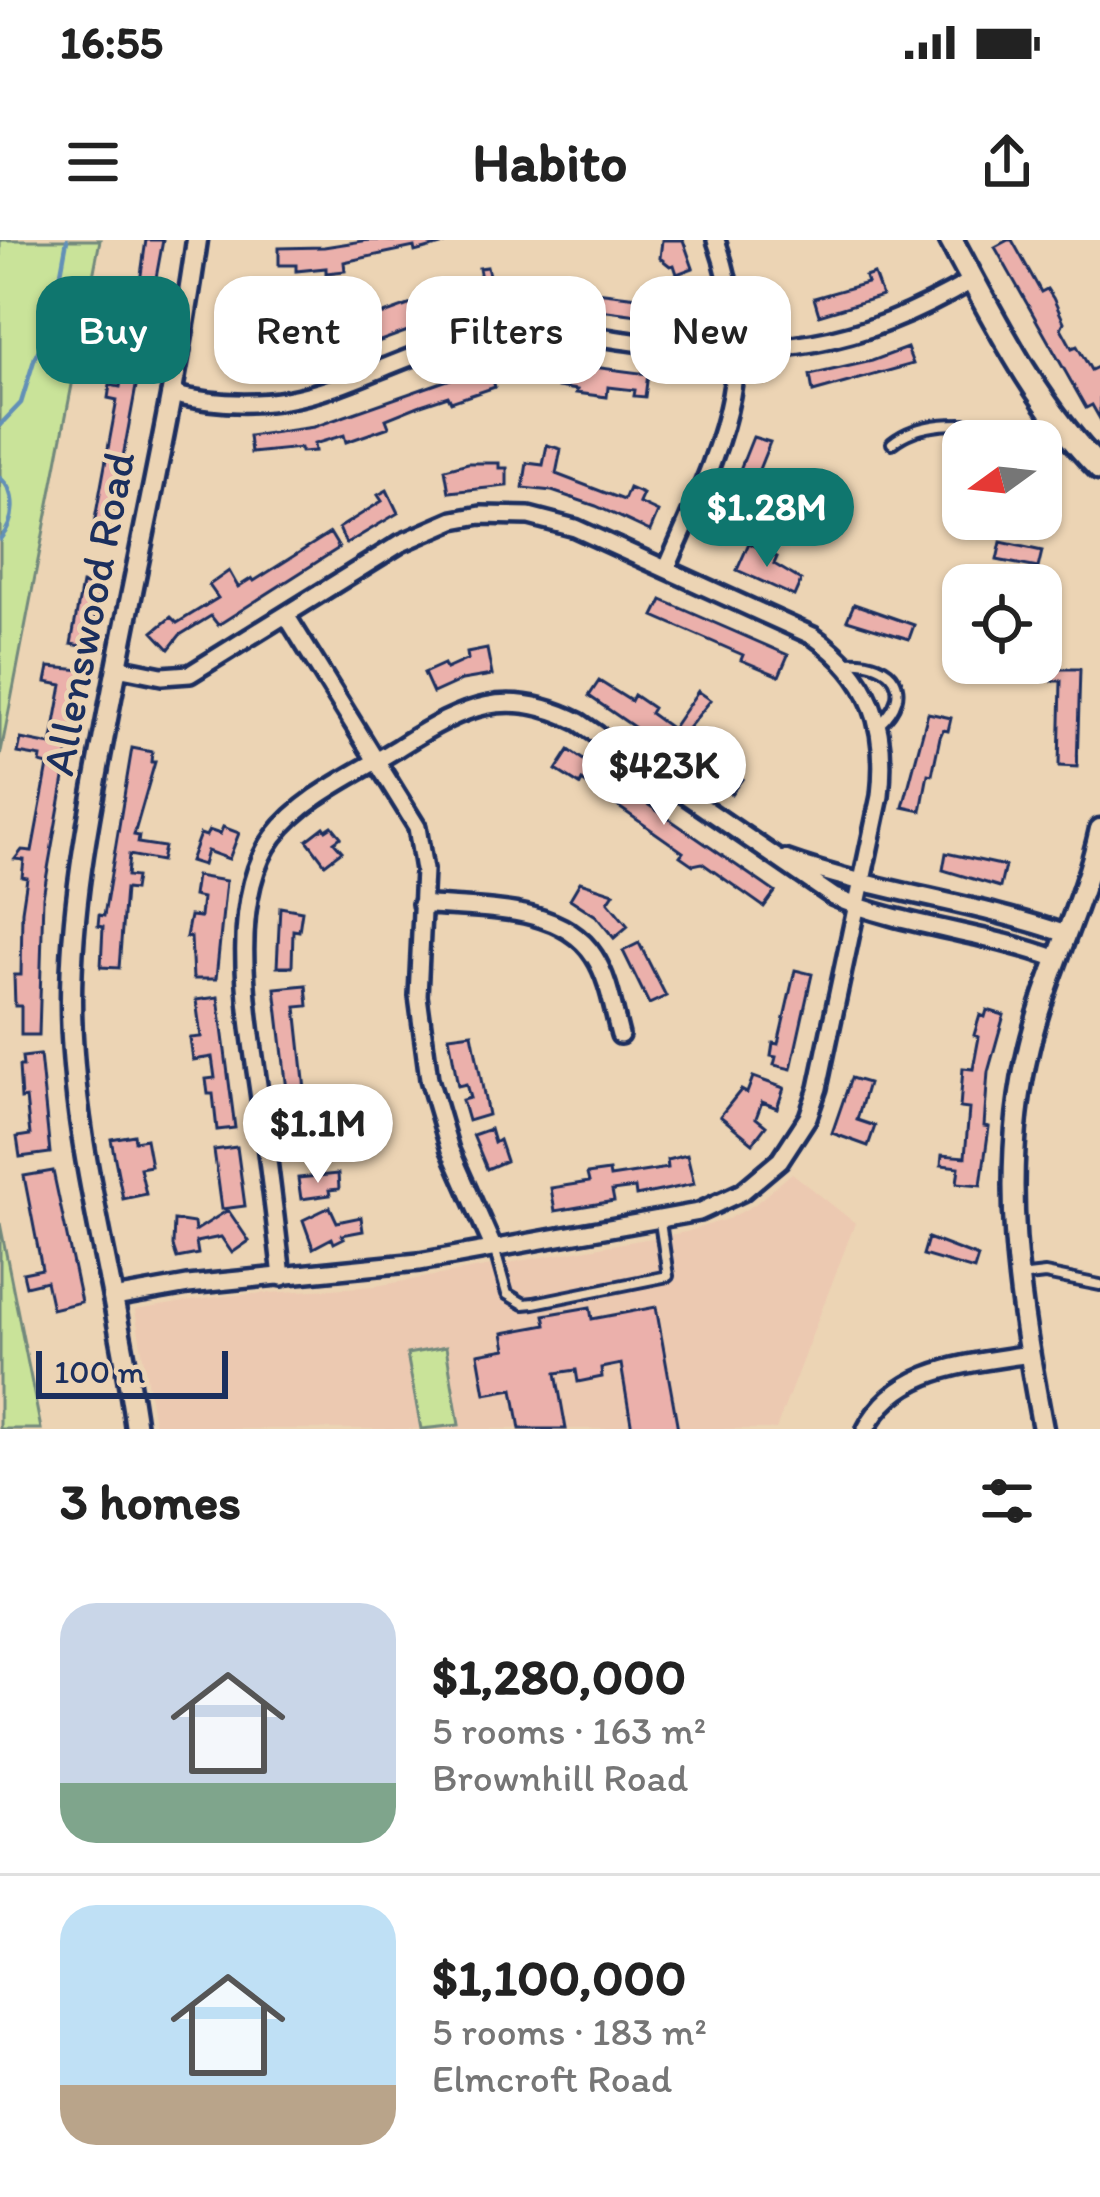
<!DOCTYPE html>
<meta charset="utf-8">
<style>
body{margin:0;font-family:Itim,sans-serif;background:#f2f2f2;color:#222;height:100vh;display:flex;flex-direction:column;font-size:45px;white-space:nowrap}
*{box-sizing:border-box;margin:0}
p{font-size:39px;color:#767676}
.icon{flex:none;width:66px;height:66px;fill:none;stroke:currentColor;stroke-width:2;stroke-linecap:round;stroke-linejoin:round}
.map{position:relative;height:1189px;overflow:hidden}
.side{display:flex;flex-direction:column;background:#fff;flex:1}
.side>*{flex:none}
.guide{position:absolute;left:36px;top:36px;width:1029px;height:108px;display:flex;gap:24px}
.needle{width:78px;rotate:255deg}
.controls{position:absolute;left:942px;top:180px;display:grid;gap:24px}
.controls a{display:grid;place-items:center;width:120px;height:120px;border-radius:24px;background:#fff;box-shadow:0 3px 9px #0004;font-size:60px}
.scale{position:absolute;left:36px;bottom:30px;width:192px;box-sizing:border-box;padding-left:12px;border:6px solid #1b2f5e;border-top:0;font-size:33px;line-height:42px;white-space:nowrap;color:#1b2f5e;-webkit-text-stroke:9px #ecd4b4;paint-order:stroke}
.price{position:absolute;translate:-50% -102px;padding:0 27px;border-radius:42px;background:#fff;color:#222;font-size:39px;line-height:78px;filter:drop-shadow(0 3px 6px #0008)}
.price::after{content:'';position:absolute;left:50%;top:72px;width:36px;height:27px;margin-left:-18px;background:inherit;clip-path:polygon(0 0,100% 0,50% 100%)}
.price.selected{background:#0f766e;color:#fff}
ul{padding:0;list-style:none}
li{display:flex;align-items:center;gap:36px;height:300px;padding:0 60px}
li+li{border-top:3px solid #e0e0e0}
li span{display:grid;place-items:center;flex:none;width:336px;height:240px;border-radius:36px;color:#555}
li>.icon{margin-inline-start:auto}
span .icon{width:144px;height:144px;fill:#fffc;stroke-width:1}
li b{font-size:51px}
h2{display:flex;justify-content:space-between;align-items:center;height:144px;padding:0 60px;font-size:51px}
.pill{padding:0 42px;border-radius:36px;background:#fff;box-shadow:0 3px 9px #0004;font-size:42px;line-height:108px}
.pill.selected{background:#0f766e;color:#fff}
.status{display:flex;justify-content:space-between;align-items:center;height:84px;padding:0 60px;background:#fff;direction:ltr}
.status svg{height:33px;fill:currentColor}
header{display:flex;justify-content:space-between;align-items:center;height:156px;padding:0 60px;background:#fff;font-size:54px;font-weight:700}
.map>svg:first-child{display:block}
</style>
<div class="status"><b>16:55</b><svg viewBox="0 0 49 12"><path d="M0 12V9h3v3zM5 12V6h3v6zM10 12V3h3v9zM15 12V0h3v12zM26 1h20v11H26zM47 4h2v5h-2z"/></svg></div>
<header><svg class="icon" aria-label="menu" viewBox="0 0 24 24"><path d="M4 6h16M4 12h16M4 18h16"/></svg>Habito<svg class="icon" aria-label="share" viewBox="0 0 24 24"><path d="M12 15V3M7 8l5-5 5 5M5 13v7h14v-7"/></svg></header>
<div class="map">
<svg width="1100" height="1189" viewBox="0 0 1100 1189">
<rect width="100%" height="100%" fill="#ecd4b4"/>
<filter id="ink" filterUnits="userSpaceOnUse"><feTurbulence type="fractalNoise" baseFrequency=".00833" numOctaves="2"/><feDisplacementMap in="SourceGraphic" scale="24" xChannelSelector="R" yChannelSelector="G"/><feConvolveMatrix kernelMatrix="1 2 1 2 8 2 1 2 1" color-interpolation-filters="sRGB"/></filter>
<g filter="url(#ink)">
<path fill="#ecc9b1" d="M792,933l63,50 -79,206h-621l-20,-119 88,-14 153,-10 310,-54 44,-14 24,-13z"/>
<path fill="#c9e399" stroke="#72897c" stroke-width="3" d="M0,0h100l-100,517z
M0,983l41,206h-41z
M446,1107l13,78 -38,4 -14,-75z"/>
<g fill="none" stroke-linecap="round" stroke-linejoin="round">
<path stroke="#6290b7" stroke-width="4.5" d="M0,185l21,-22 14,-46 16,-30 16,-87
M0,238c18,15 15,44 0,61"/>
</g>
<path fill="#ebb0ab" stroke="#1b2f5e" stroke-width="3" d="M146,0h17l-54,293 -16,-3 24,-130 -9,-2 2,-13 10,2 5,-27 -6,-1 3,-26 4,-16 6,2 6,-23z
M369,0l79,3 -33,9 -1,-5 -70,15 1,9 -19,2v-5l-30,3v-6h-17v-17l45,-1z
M662,0h21l10,28 -16,6 -3,-9 -4,1 -10,-8z
M1008,0h4l29,52 6,-3 6,9 11,24 -3,6 11,20 5,-2 14,24 9,-4v53l-8,-14 -6,3 -91,-161z
M487,27l5,20h63v-7l16,2 -1,7 68,8 1,-7 10,2 -3,24 -108,-14 -37,2 -38,7 -91,33 -5,-16 5,-2 -2,-7 44,-16 3,6 27,-12 39,-7 -4,-22z
M874,34l8,22 -63,19 -5,-17 53,-15 -2,-6z
M353,94l5,16 -72,24 -32,3 -1,-17 17,-2 -1,-6 7,-1 -1,-5 23,-7 2,6 11,-3 2,6z
M907,108l6,16 -100,28 -3,-17 62,-14z
M539,120l109,14 -3,23 -11,-1 1,-6 -27,-3 -1,10 -31,-4 1,-3 -19,-3 1,-6 -29,-4 -37,3 2,7 -44,15 -3,-6 -27,9 -35,14 3,8 -43,15 -2,-7 -30,9 1,7 -14,1 -1,-4 -49,5 -2,-17 65,-9 182,-64z
M753,197l17,5 -25,62 -16,-7z
M547,205l14,4 -5,25 68,26 5,-12 14,6 -4,9 19,9 -8,19 -54,-25 -44,-15 -29,-3 4,-25 16,2z
M468,223h31v5h8v18l-58,6 -4,-23z
M387,250l11,23 -52,31 -7,-16 43,-27 -4,-6z
M330,293l9,15 -121,77 -7,-9 -31,19 -11,14 -16,-17 18,-15 6,6 41,-25 -9,-13 20,-14 9,16 14,-9 2,3z
M1001,302l41,9 -4,17 -41,-8z
M749,303l28,14 -3,7 27,16 -7,16 -57,-26z
M82,344l18,4 -12,59 -17,-3z
M662,360l126,55 -9,21 -38,-16 2,-5 -89,-39z
M854,364l60,21 -5,14 -62,-19z
M487,409l5,26 -30,5 -29,13 -9,-20 20,-9 2,5 22,-10 -1,-6z
M49,427l34,3 -40,227 -4,138h-18v-29h-6l-1,-31h7l1,-64 5,-33 -5,-1 2,-17 -9,-1 7,-9 10,1 16,-86 -8,-2 1,-6 -23,-4 3,-14 30,6 11,-60 -16,-3z
M1053,429h27l-3,98 -18,-1 2,-85h-9z
M599,441l32,20 3,-6 19,13 -3,5 22,16 26,-38 13,9 -30,37 18,12 4,-7 18,13 -4,6 25,18 -11,15 -142,-98z
M928,473l23,5 -3,13 -5,-1 -3,7 -8,38 -4,-1 -7,37 -18,-4z
M132,508l20,4 -1,10h4l-21,73 5,1 -1,7 26,4 -3,14 -32,-6 -2,21 9,1 -2,13 -9,-1 -6,79 -18,-1 2,-40 -5,-1 1,-11 5,1z
M569,510l206,142 -11,15 -62,-44 -9,2 -13,-9 3,-4 -101,-71 -2,4 -24,-15z
M332,586l9,11 -7,5 8,9 -17,13 -18,-24 17,-13 2,3z
M223,587l16,6 -10,26 -22,-8 -4,14 -13,-4 10,-27 6,2 3,-6 11,4z
M946,613l59,13 -5,21 -57,-17z
M196,636l30,5 -10,98h-23l-2,-42h-5l4,-21 10,1 2,-19 -9,-2z
M580,642l34,11 -6,9 20,24 -14,12 -18,-22 -26,-17z
M280,667l22,4 -3,20 -6,-1 -1,37h-15z
M639,703l27,53 -17,8 -26,-53z
M795,730l17,4 -21,95 -17,-4 2,-8 -5,-1 2,-13 5,1z
M306,745l2,21 -12,1 14,129h5l1,10h-5l2,10 -18,2 -20,-170z
M218,757l17,131 -18,2 -4,-36h-5l-2,-15 9,-1 -3,-21 -19,3 -3,-22 11,-1 -5,-37z
M987,770l17,5 -16,57 -4,54 5,1 -8,58 -24,-2 2,-16 -18,-2 1,-10 23,2 4,-48 -9,-1 3,-40 10,1 6,-32 -5,-2 6,-20 5,2z
M472,793l16,82 -20,6 -6,-21 8,-2 -4,-14 -8,2 -9,-50z
M40,815l10,98 -30,4 -3,-20 13,-2 -4,-37 -5,1 -2,-33h4l-1,-9z
M753,837l31,11 -7,20 -15,-6 -6,16 10,8 -13,17 -33,-27 21,-26 6,3z
M851,838l17,5 -11,37 18,6 -7,20 -36,-13z
M490,889l4,14 5,-3 7,21 -19,8 -14,-34z
M134,895l1,6 11,-2 5,27 -11,2 6,26 -23,5 -12,-60z
M237,907l8,59 -23,3 -8,-59z
M687,915l7,29 -58,12 -1,-8 -23,3 2,10 -59,10 -4,-23 38,-6 -2,-8 22,-3 1,6 58,-9 -1,-8z
M53,931l28,131 -29,7 -6,-28 -20,5 -3,-13 19,-4 -18,-93z
M338,934l1,15 -10,1 1,5 -29,4 -3,-21z
M330,967l7,15 24,-5 2,14 -21,4 2,3 -10,5 -2,-5 -19,10 -10,-28z
M228,970l21,31 -17,12 -11,-16 -25,5 2,12 -21,4 -4,-12 1,-26 20,3 1,8z
M928,998l50,19 -4,13 -51,-15z
M590,1067l2,12 64,-12 22,122h-46l-11,-65 -20,4 1,9 -24,5 -2,-12 -20,3 10,56h-46l-7,-40 -28,5 -7,-40 28,-5 -3,-16 43,-8 -2,-10z"/>
<g fill="none" stroke-linecap="round" stroke-linejoin="round">
<defs>
<path id="service" d="M892,203c43,-35 116,-10 167,-17
M848,422c46,-3 67,30 32,62
M495,1011l12,43 17,10 10,-1 134,-27 -8,-54
M1019,1037l26,-3 55,11"/>
<path id="minor" d="M170,154c147,35 196,-38 325,-61 47,-8 99,4 145,10 135,15 214,6 333,-63
M667,328c52,-120 95,-195 49,-328
M286,375l131,212 7,43 -6,126 11,83 21,71 44,99
M785,619c92,33 189,43 281,75
M421,664c55,6 139,-1 173,52 15,23 19,53 26,79
M282,1037c-6,-55 -13,-109 -20,-164 -10,-78 -39,-210 12,-277 31,-41 85,-63 127,-90 63,-40 106,-60 178,-24l255,175c70,30 151,35 223,62
M114,1058l74,-13 231,-23 280,-50 43,-20 38,-32 28,-43 10,-29 62,-292c8,-70 -9,-119 -67,-160l-238,-108 -46,-12 -48,-1 -27,5 -53,23 -211,131 -28,2 -45,-9
M866,1189c31,-62 103,-65 163,-75"/>
<path id="tertiary" d="M136,1189c-19,-144 -65,-283 -65,-429 0,-92 17,-180 34,-270 30,-163 69,-326 92,-490
M1043,1189c-24,-128 -45,-253 -14,-382 18,-75 55,-144 71,-218"/>
<path id="secondary" d="M951,0c43,79 85,165 149,229"/>
</defs>
<use href="#service" stroke="#1b2f5e" stroke-width="16"/>
<use href="#minor" stroke="#1b2f5e" stroke-width="24"/>
<use href="#tertiary" stroke="#1b2f5e" stroke-width="27"/>
<use href="#secondary" stroke="#1b2f5e" stroke-width="30"/>
<use href="#service" stroke="#ecd4b4" stroke-width="8"/>
<use href="#minor" stroke="#ecd4b4" stroke-width="15"/>
<use href="#tertiary" stroke="#ecd4b4" stroke-width="18"/>
<use href="#secondary" stroke="#ecd4b4" stroke-width="21"/>
</g>
</g>
<g text-anchor="middle" dominant-baseline="central" stroke-width="9" stroke-linejoin="round" paint-order="stroke">
<g font-size="45" fill="#1b2f5e" stroke="#ecd4b4">
<text transform="translate(88 373) rotate(-79)">Allenswood Road</text>
</g>
</g>
</svg>
<div class="controls">
<a><svg class="needle" viewBox="-14 -14 28 28"><path d="M0-13l5 13h-10z" fill="#e53935"/><path d="M0 13l5-13h-10z" fill="#767676"/></svg></a>
<a><svg class="icon" aria-label="locate" viewBox="0 0 24 24"><circle cx="12" cy="12" r="6"/><path d="M12 2v4M12 18v4M2 12h4M18 12h4"/></svg></a>
</div>
<div class="scale">100 m</div>
<b class="price selected" style="left:767px;top:330px">$1.28M</b>
<b class="price" style="left:664px;top:588px">$423K</b>
<b class="price" style="left:318px;top:946px">$1.1M</b>
<div class="guide">
<a class="pill selected">Buy</a>
<a class="pill">Rent</a>
<a class="pill">Filters</a>
<a class="pill">New</a>
</div>
</div>
<section class="side">
<h2>3 homes<svg class="icon" aria-label="filters" viewBox="0 0 24 24"><path d="M4 7h16M4 17h16"/><circle cx="9" cy="7" r="2"/><circle cx="15" cy="17" r="2"/></svg></h2>
<ul>
<li><span style="background:linear-gradient(#c9d6e8 75%,#7fa58c 0)"><svg class="icon" aria-label="home" viewBox="0 0 24 24"><path d="M3 11l9-7 9 7M6 9v11h12V9"/></svg></span><div><b>$1,280,000</b><p>5 rooms · 163 m²</p><p>Brownhill Road</p></div></li>
<li><span style="background:linear-gradient(#bfe0f5 75%,#b9a48a 0)"><svg class="icon" aria-label="home" viewBox="0 0 24 24"><path d="M3 11l9-7 9 7M6 9v11h12V9"/></svg></span><div><b>$1,100,000</b><p>5 rooms · 183 m²</p><p>Elmcroft Road</p></div></li>
</ul>
</section>
